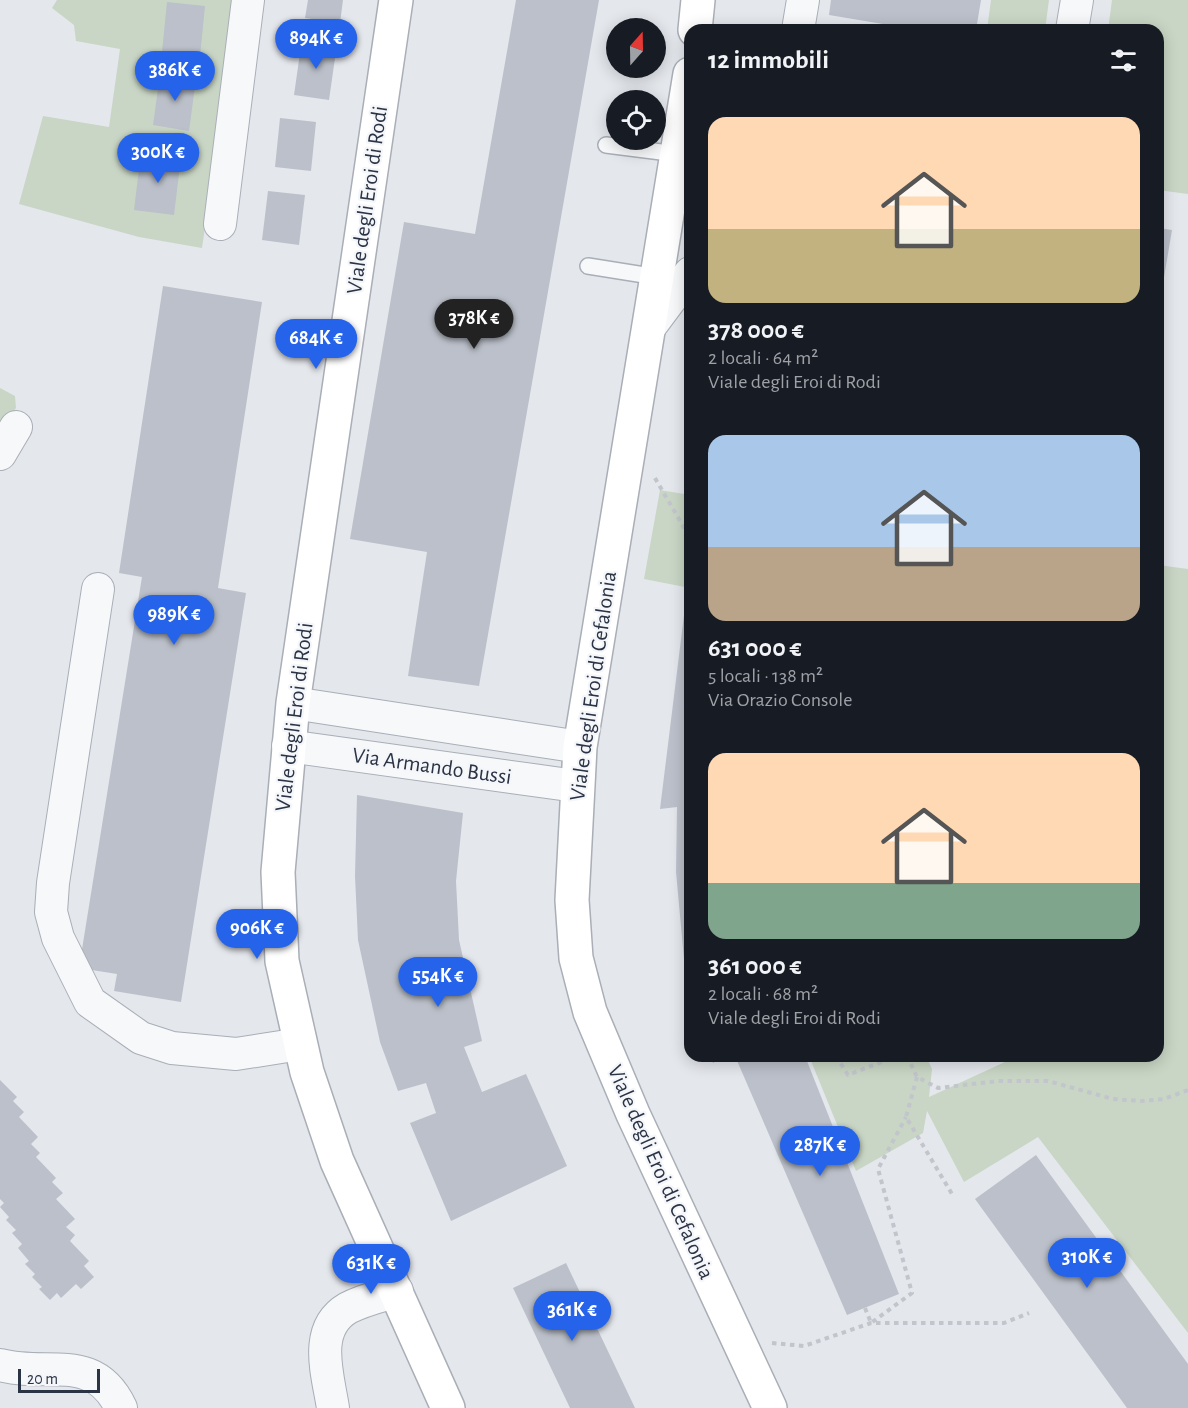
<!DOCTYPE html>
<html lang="it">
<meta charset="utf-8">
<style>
body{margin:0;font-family:"Alegreya Sans",sans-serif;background:#242831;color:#f1f3f6;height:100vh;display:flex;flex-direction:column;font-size:22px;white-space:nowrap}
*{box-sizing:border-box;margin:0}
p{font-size:20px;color:#9ea1a6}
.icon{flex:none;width:33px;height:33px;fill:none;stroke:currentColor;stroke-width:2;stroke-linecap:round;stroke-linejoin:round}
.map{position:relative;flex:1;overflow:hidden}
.panel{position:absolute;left:684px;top:24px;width:480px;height:1038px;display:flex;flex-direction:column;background:#171b24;border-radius:18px;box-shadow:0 3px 15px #0003}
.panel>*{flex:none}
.needle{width:39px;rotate:20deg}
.controls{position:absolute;left:606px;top:18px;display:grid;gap:12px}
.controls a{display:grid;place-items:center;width:60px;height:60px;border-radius:50%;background:#171b24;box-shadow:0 3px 15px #0003;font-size:30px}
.scale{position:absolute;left:18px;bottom:15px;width:82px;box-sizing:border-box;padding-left:6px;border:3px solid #2b3445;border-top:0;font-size:16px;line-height:21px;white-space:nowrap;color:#2b3445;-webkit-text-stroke:4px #f4f6f9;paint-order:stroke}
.price{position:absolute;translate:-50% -51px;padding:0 14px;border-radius:21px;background:#2563eb;color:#fff;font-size:20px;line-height:39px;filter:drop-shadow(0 2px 3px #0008)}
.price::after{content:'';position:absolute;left:50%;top:36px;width:18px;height:14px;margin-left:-9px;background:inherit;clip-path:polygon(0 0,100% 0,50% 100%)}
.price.on{background:#222;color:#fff}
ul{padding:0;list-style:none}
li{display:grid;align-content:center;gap:12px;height:318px;padding:0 24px}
li span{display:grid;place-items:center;height:186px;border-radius:18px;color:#555}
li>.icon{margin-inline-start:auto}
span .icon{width:108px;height:108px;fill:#fffc;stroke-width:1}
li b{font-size:26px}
h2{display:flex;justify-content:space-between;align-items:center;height:72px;padding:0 24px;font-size:26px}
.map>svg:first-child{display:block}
</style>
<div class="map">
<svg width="1188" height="1408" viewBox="0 0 1188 1408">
<rect width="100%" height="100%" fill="#e4e7ec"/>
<path fill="#c9d6c5" d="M57,0h181l-36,248 -63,-11 -120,-33 24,-88 66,11 11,-78 -44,-8 -2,-16 -22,-17z
M991,0h58l-4,30h-58z
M1112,0h76v194l-30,-4v-160h-50z
M0,388l15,8 1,12 -16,22z
M660,490l30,5v93l-46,-9z
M1158,565l30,4v764l-150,-196 -74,45 -37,-71 -4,22 -67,38 -47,-115h117l6,13 -3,28 89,-41h140z"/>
<path fill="#bbc0ca" d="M308,0h35l-3,23 -35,-5z
M516,0h83l-120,686 -71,-10 19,-124 -77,-13 54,-317 71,12z
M831,0h150l-5,30h-57l-90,-15z
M167,2l38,4 -5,50 -38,-4z
M302,39l35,5 -8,56 -35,-5z
M160,74l36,5 -7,52 -36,-6z
M280,118l36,4 -5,49 -36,-4z
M141,152l40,5 -7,58 -40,-5z
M268,191l37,4 -6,50 -37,-5z
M1158,228l14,2 -13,77 -1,-1z
M163,286l99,16 -44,286 28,5 -65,409 -67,-11 3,-17 -38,-6 63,-391 -23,-4z
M686,599l4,2 -1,376 -5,-18 -8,-87 1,-65 -17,2z
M357,795l106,18 -7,68 3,59 23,101 -18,6 18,45 44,-18 41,92 -116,55 -41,-98 26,-10 -10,-30 -28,8 -18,-49 -22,-102 -3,-64z
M711,1056h14l-12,7z
M735,1056h70l94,238 -52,21z
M0,1080l17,17 -4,4 11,11 -5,5 19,20 -7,7 9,9 -4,4 20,21 -4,4 11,11 -7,6 19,20 -9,8 9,8 -5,6 19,20 -5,5 10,11 -13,12 -5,-5 -15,14 -4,-5 -7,7 -11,-11 3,-2 -10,-10 3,-3 -10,-10 4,-3 -11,-13 4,-4 -10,-11 4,-3 -10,-10 3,-3 -9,-10 4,-4 -4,-4z
M1036,1155l152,209v44h-61l-152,-209z
M566,1263l69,145h-65l-57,-120z"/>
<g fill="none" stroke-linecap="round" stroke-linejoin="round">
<defs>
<path id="service" d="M606,145l71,9
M588,266l69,11"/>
<path id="minor" d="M798,30l5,-30
M1072,30l5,-30
M220,224l28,-224
M649,328l41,-55
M0,454l16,-27
M98,589l-45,294 -2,29 7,26 32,64 51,36 31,10 64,6 64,-10
M293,703l287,44
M288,746l288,40
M0,1365c48,13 94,-14 121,43
M333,1408c-5,-33 -21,-79 15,-100 15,-8 33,-12 49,-17"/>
<path id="secondary" d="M396,0l-103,703 -15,169 4,89 25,111 30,89 111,247
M695,30l3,-30
M690,74l-110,673 -8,153 4,58 14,54 43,102 137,294"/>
</defs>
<use href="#service" stroke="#a9aeb7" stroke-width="18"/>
<use href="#minor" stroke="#a9aeb7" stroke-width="34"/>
<use href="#secondary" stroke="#a9aeb7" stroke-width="36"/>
<path stroke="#c2c5cb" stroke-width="4" stroke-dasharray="4.5 4.5" stroke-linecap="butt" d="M655,478l35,60
M836,1056l12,19 49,-19
M907,1056l10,21 21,11 60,-7h50l65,18 28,2 23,-2 24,-9
M917,1077l-11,40 46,77
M865,1308l6,15 41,-30 -34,-124 28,-52
M772,1343l32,3 67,-23h133l25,-10"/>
<use href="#service" stroke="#f7f8fa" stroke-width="15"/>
<use href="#minor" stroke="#f7f8fa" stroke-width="32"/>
<use href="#secondary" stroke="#fff" stroke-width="33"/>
</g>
<g text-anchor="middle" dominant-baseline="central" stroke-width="4.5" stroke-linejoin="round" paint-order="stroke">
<g font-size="22" fill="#2b3445" stroke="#f4f6f9">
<text transform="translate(367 200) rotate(-82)">Viale degli Eroi di Rodi</text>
<text transform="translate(593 686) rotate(-82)">Viale degli Eroi di Cefalonia</text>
<text transform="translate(294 717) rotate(-83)">Viale degli Eroi di Rodi</text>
<text transform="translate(432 766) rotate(8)">Via Armando Bussi</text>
<text transform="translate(661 1172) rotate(66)">Viale degli Eroi di Cefalonia</text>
</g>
</g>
</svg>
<div class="controls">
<a><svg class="needle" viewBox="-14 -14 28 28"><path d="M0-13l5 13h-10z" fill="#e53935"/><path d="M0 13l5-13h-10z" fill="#9ea1a6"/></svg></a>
<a><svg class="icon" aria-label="locate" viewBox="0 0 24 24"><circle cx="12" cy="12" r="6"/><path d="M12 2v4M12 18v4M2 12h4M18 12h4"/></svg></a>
</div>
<div class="scale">20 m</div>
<b class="price" style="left:316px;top:70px">894K €</b>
<b class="price" style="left:175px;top:102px">386K €</b>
<b class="price" style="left:158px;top:184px">300K €</b>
<b class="price on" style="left:474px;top:350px">378K €</b>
<b class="price" style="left:316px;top:370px">684K €</b>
<b class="price" style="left:174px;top:646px">989K €</b>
<b class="price" style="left:257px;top:960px">906K €</b>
<b class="price" style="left:438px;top:1008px">554K €</b>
<b class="price" style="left:820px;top:1177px">287K €</b>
<b class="price" style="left:1087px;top:1289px">310K €</b>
<b class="price" style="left:371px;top:1295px">631K €</b>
<b class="price" style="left:572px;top:1342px">361K €</b>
<section class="panel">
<h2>12 immobili<svg class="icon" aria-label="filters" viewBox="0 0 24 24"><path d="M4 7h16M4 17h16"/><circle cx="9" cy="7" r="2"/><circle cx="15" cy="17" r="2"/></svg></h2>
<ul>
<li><span style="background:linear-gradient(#ffd9b3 60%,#c2b280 0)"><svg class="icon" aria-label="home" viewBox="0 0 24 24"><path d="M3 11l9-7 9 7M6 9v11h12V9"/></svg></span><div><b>378 000 €</b><p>2 locali · 64 m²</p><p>Viale degli Eroi di Rodi</p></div></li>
<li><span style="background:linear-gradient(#a9c7e8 60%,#b9a48a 0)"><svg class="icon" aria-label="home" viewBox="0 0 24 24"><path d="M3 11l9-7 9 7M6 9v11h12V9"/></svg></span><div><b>631 000 €</b><p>5 locali · 138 m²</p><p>Via Orazio Console</p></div></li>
<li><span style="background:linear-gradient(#ffd9b3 70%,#7fa58c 0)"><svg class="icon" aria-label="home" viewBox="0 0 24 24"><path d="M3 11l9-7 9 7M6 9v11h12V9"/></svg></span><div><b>361 000 €</b><p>2 locali · 68 m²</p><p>Viale degli Eroi di Rodi</p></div></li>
</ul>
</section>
</div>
